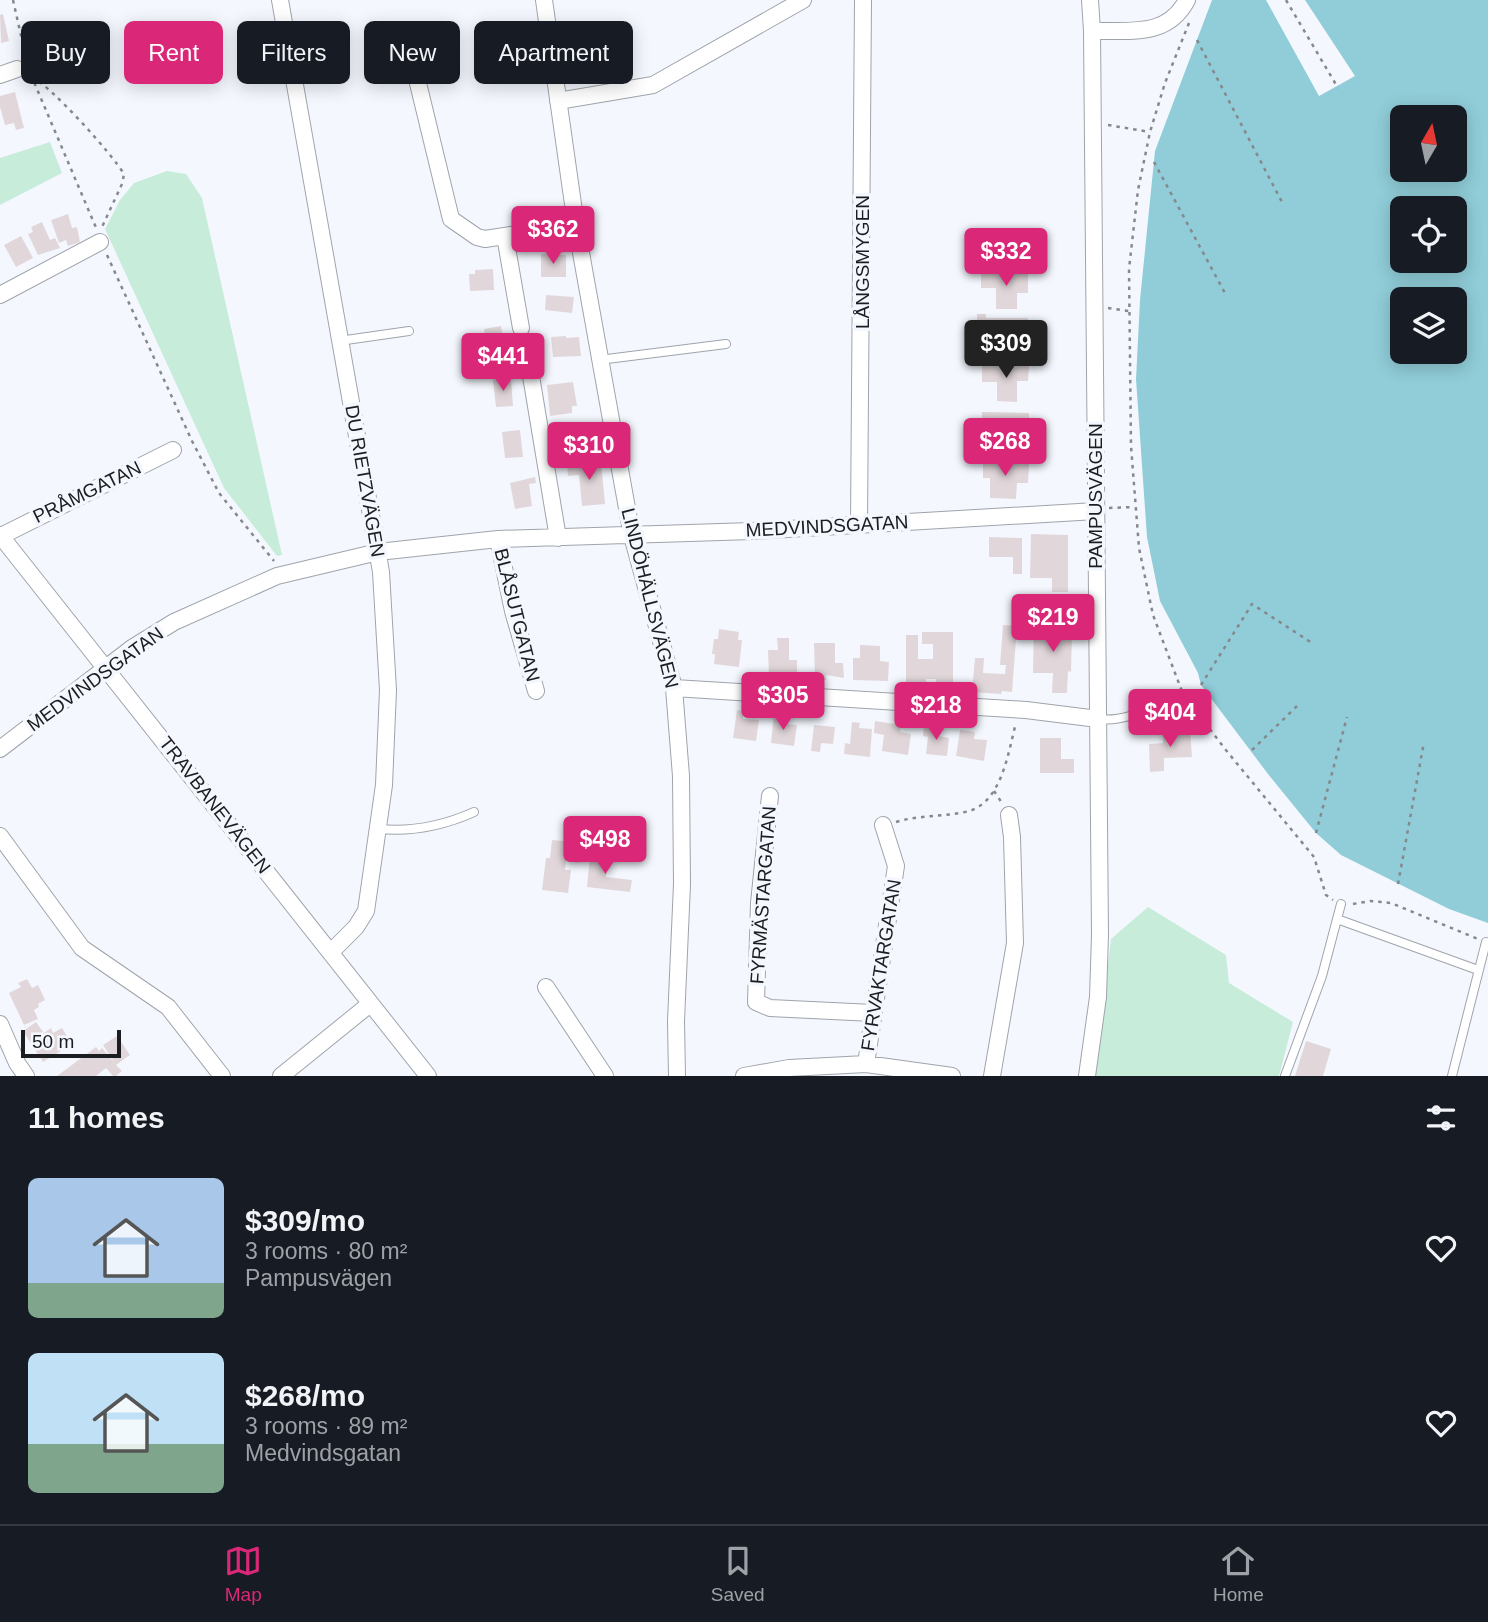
<!DOCTYPE html>
<meta charset="utf-8">
<style>
body{margin:0;font-family:Arial,sans-serif;background:#242831;color:#f1f3f6;height:100vh;display:flex;flex-direction:column;font-size:26px;white-space:nowrap}
*{box-sizing:border-box;margin:0}
p{font-size:23px;color:#9ea1a6}
.icon{flex:none;width:38px;height:38px;fill:none;stroke:currentColor;stroke-width:2;stroke-linecap:round;stroke-linejoin:round}
.map{position:relative;height:1076px;overflow:hidden}
.panel{display:flex;flex-direction:column;background:#171b24;flex:1}
.panel>*{flex:none}
.banner{position:absolute;left:21px;top:21px;width:700px;height:63px;display:flex;gap:14px}
.needle{width:46px;rotate:9deg}
.buttons{position:absolute;left:1390px;top:105px;display:grid;gap:14px}
.buttons a{display:grid;place-items:center;width:77px;height:77px;border-radius:10px;background:#171b24;box-shadow:0 4px 18px #0003;font-size:35px}
.scale{position:absolute;left:21px;bottom:18px;width:100px;box-sizing:border-box;padding-left:7px;border:4px solid #1b1d20;border-top:0;font-size:19px;line-height:24px;white-space:nowrap;color:#1b1d20;-webkit-text-stroke:5px #f4f8fe;paint-order:stroke}
.price{position:absolute;translate:-50% -60px;padding:0 16px;border-radius:7px;background:#db2777;color:#fff;font-size:23px;line-height:46px;filter:drop-shadow(0 2px 4px #0008)}
.price::after{content:'';position:absolute;left:50%;top:42px;width:21px;height:16px;margin-left:-10px;background:inherit;clip-path:polygon(0 0,100% 0,50% 100%)}
.price.active{background:#222;color:#fff}
ul{padding:0;list-style:none}
li{display:flex;align-items:center;gap:21px;height:175px;padding:0 28px}
li span{display:grid;place-items:center;flex:none;width:196px;height:140px;border-radius:10px;color:#555}
li>.icon{margin-inline-start:auto}
span .icon{width:84px;height:84px;fill:#fffc;stroke-width:1}
li b{font-size:30px}
h2{display:flex;justify-content:space-between;align-items:center;height:84px;padding:0 28px;font-size:30px}
.pill{padding:0 24px;border-radius:10px;background:#171b24;box-shadow:0 4px 18px #0003;font-size:24px;line-height:63px}
.pill.active{background:#db2777;color:#fff}
.dock{display:flex;justify-content:space-around;align-items:center;height:98px;border-top:2px solid #363941;background:#171b24;font-size:19px;color:#9ea1a6}
.dock a{display:grid;justify-items:center;gap:4px}
.dock .active{color:#db2777}
.map>svg:first-child{display:block}
</style>
<div class="map">
<svg width="1488" height="1076" viewBox="0 0 1488 1076">
<rect width="100%" height="100%" fill="#f4f8fe"/>
<path fill="#c7ecd9" d="M50,142l12,31 -62,32v-47z
M167,171l19,3 16,24 80,357 -5,1 -53,-68 -119,-259 15,-29 14,-17z
M1148,907l78,48 3,28 64,39 -14,54h-184l16,-137z"/>
<path fill="#90cdd8" fill-rule="evenodd" d="M1212,0h276v923l-39,-14 -108,-54 -25,-22 -48,-59 -67,-89 -3,-12 -38,-72 -13,-64 -11,-158 4,-79 15,-149zM1402,117h52v53h-52zM1402,208h52v53h-52zM1402,299h52v53h-52z"/>
<path fill="#f4f8fe" d="M1266,0h39l50,76 -36,20z"/>
<path fill="#e1d7da" d="M3,14l6,27 -8,2 -1,-28z
M15,92l9,36 -8,2 -2,-7 -9,2 -5,-18v-11z
M68,214l4,14 5,-1 3,15 -12,4 -2,-6 -7,3 -8,-23z
M42,222l8,18 5,-2 5,10 -22,7 -10,-21 5,-2 -2,-5z
M21,236l12,22 -17,9 -12,-22z
M541,254l25,1v22h-25z
M493,269l1,21 -24,1 -1,-17h6v-4z
M981,273l47,1v19h-11v16h-21v-21h-15z
M546,295l28,2 -2,16 -27,-3z
M977,314h9v4h42v21h-10v11h-21v-15l-16,3v-17h-4z
M501,326l4,27 -17,2 -4,-26z
M566,336v2l13,-1 2,19 -28,1 -2,-20z
M982,365l47,1 -1,15h-11v21l-20,-1v-19h-15z
M511,379l2,27 -17,1 -3,-27z
M573,382l4,24h-5v7l-22,3 -3,-31z
M982,412l47,1v16h-12v17h-19v-17h-16z
M520,430l3,27 -18,1 -3,-26z
M594,436l2,16 -19,3 -3,-17z
M601,461l4,43 -23,2 -3,-31 -11,1 -1,-12z
M983,462l46,2 -1,19h-11l-1,16 -26,-1v-20h-7z
M535,477l1,6 -7,1 3,22 -17,3 -5,-26z
M1031,534l37,1v57h-16v-14h-22z
M989,537l33,1v36h-9v-17h-24z
M1034,622l24,1v9l14,1 -1,39 -3,-1 -1,22h-15l1,-20h-20z
M1003,625l14,1 -5,66 -10,-1 -1,3 -29,-2 3,-34h9l-1,15 22,1 1,-9h-6z
M719,629l20,3 -1,8h4l-3,27 -25,-3 1,-10h-3l2,-15h4z
M922,632h31v53h-17v-6h-10v7l-20,1v-52h12v24h15v-15h-11z
M777,638h12v22h8v15l-28,2 -1,-27h10z
M814,643h21v20h8l1,15 -18,-3v5h-11z
M860,645l20,1v15l9,1 -1,19 -35,-1v-22h7z
M737,710l7,1 -1,8 16,1 -3,21 -23,-3z
M774,715l13,1 -1,8 11,1 -3,21 -23,-3z
M875,721l26,4 -1,7 11,2 -3,21 -26,-4 2,-16 -10,-2z
M852,722l8,1 -1,5 13,1 -2,28 -26,-3 1,-11 5,1z
M814,725l21,2 -2,17 -12,-1 -1,9 -9,-1z
M924,726l15,1 -1,9 11,2 -2,18 -21,-2 2,-17 -5,-1z
M960,730l15,2 -1,7 13,1 -3,21 -28,-5z
M1190,731l2,26 -28,1v13l-14,1 -1,-28 14,-1v-11z
M1040,738h21v21h13v14h-34z
M552,840l30,3 -2,20 -14,-2 -1,9h6l-3,23 -26,-3 4,-32h4z
M590,855l18,2 -2,20 26,3 -2,12 -43,-5z
M27,979l5,9 6,-3 7,15 -7,4 1,3 -5,3 4,9 -14,6 -15,-32 12,-6 -3,-4z
M36,1022l8,11 7,-5 2,5 9,-5 8,13 -11,7 2,3 -18,11 -20,-31z
M117,1036l13,19 -14,10 6,6 -6,5h-3l-7,-8 -10,8h-39l39,-29 3,4 3,-3 12,14 -11,-17z
M1306,1041l25,8 -8,27h-28z"/>
<g fill="none" stroke-linecap="round" stroke-linejoin="round">
<defs>
<path id="lane" d="M339,341l70,-10
M599,360l127,-16
M1098,719c25,3 46,-8 69,-18
M379,829c32,3 66,-4 95,-17
M1337,919l141,51
M1285,1076l37,-100 19,-72
M1452,1076l34,-134"/>
<path id="street" d="M280,0l101,572 7,118 -4,95 -18,126 -10,16 -25,25
M544,0l32,225 56,311 42,152 7,88 1,108 -6,137 1,55
M1092,31c38,-1 75,7 95,-31
M0,75l17,-6
M416,75l35,144 26,18 8,2 91,-14
M558,101l95,-16 150,-85
M505,236l16,92
M0,295l100,-53
M530,370l28,168
M859,524l4,-524
M0,535l428,541
M1,536l172,-86
M498,539l15,72 23,80
M674,688l352,22 72,9
M0,749l132,-101 42,-26 103,-46 101,-24 120,-13 254,-8 344,-20
M770,796l-11,107 -3,99 14,6 103,5
M0,836l82,112 86,59 54,69
M546,987l59,89
M0,1024l17,39 9,13
M866,1064l30,-198 -13,-41
M281,1076l89,-72
M744,1076l45,-8 77,-4 86,12
M992,1076l23,-133 -3,-106 -3,-22
M1087,1076l11,-79 2,-62 -8,-904 -2,-31"/>
</defs>
<use href="#lane" stroke="#9fa4ab" stroke-width="10"/>
<use href="#street" stroke="#9fa4ab" stroke-width="18"/>
<path stroke="#85888d" stroke-width="2.5" stroke-dasharray="3.5 5" stroke-linecap="butt" d="M13,0l13,58
M1286,0l52,88
M1189,23l-24,60 -15,49 -12,58 -9,79 2,177 8,102 14,67 30,79 42,55 89,108 12,38 7,5
M1197,40l86,164
M31,75l66,155
M32,77c20,10 80,77 92,97l-2,10 -20,43
M1108,125l42,7
M1154,162l72,133
M107,255l85,186 27,52 55,68
M1108,308l21,3
M1109,508l25,-1
M1201,685l51,-81 60,39
M1252,750l45,-44
M994,791l8,12
M896,822c23,-7 46,-5 69,-10 37,-7 43,-60 51,-89
M1316,833l31,-116
M1398,884l26,-142
M1353,904l17,-3 21,2 87,36"/>
<use href="#lane" stroke="#fff" stroke-width="8"/>
<use href="#street" stroke="#fff" stroke-width="16"/>
</g>
<g text-anchor="middle" dominant-baseline="central" stroke-width="7" stroke-linejoin="round" paint-order="stroke">
<g font-size="19" fill="#1b1d20" stroke="#f4f8fe">
<text transform="translate(862 262) rotate(-90)">LÅNGSMYGEN</text>
<text transform="translate(365 481) rotate(80)">DU RIETZVÄGEN</text>
<text transform="translate(87 492) rotate(-26)">PRÅMGATAN</text>
<text transform="translate(1095 496) rotate(-90)">PAMPUSVÄGEN</text>
<text transform="translate(827 526) rotate(-3)">MEDVINDSGATAN</text>
<text transform="translate(650 598) rotate(76)">LINDÖHÄLLSVÄGEN</text>
<text transform="translate(517 615) rotate(76)">BLÅSUTGATAN</text>
<text transform="translate(95 679) rotate(-36)">MEDVINDSGATAN</text>
<text transform="translate(215 805) rotate(52)">TRAVBANEVÄGEN</text>
<text transform="translate(763 895) rotate(-86)">FYRMÄSTARGATAN</text>
<text transform="translate(881 965) rotate(-81)">FYRVAKTARGATAN</text>
</g>
</g>
</svg>
<div class="buttons">
<a><svg class="needle" viewBox="-14 -14 28 28"><path d="M0-13l5 13h-10z" fill="#e53935"/><path d="M0 13l5-13h-10z" fill="#9ea1a6"/></svg></a>
<a><svg class="icon" aria-label="locate" viewBox="0 0 24 24"><circle cx="12" cy="12" r="6"/><path d="M12 2v4M12 18v4M2 12h4M18 12h4"/></svg></a>
<a><svg class="icon" aria-label="layers" viewBox="0 0 24 24"><path d="M12 4l9 5-9 5-9-5zM3 14l9 5 9-5"/></svg></a>
</div>
<div class="scale">50 m</div>
<b class="price" style="left:553px;top:266px">$362</b>
<b class="price" style="left:1006px;top:288px">$332</b>
<b class="price active" style="left:1006px;top:380px">$309</b>
<b class="price" style="left:503px;top:393px">$441</b>
<b class="price" style="left:1005px;top:478px">$268</b>
<b class="price" style="left:589px;top:482px">$310</b>
<b class="price" style="left:1053px;top:654px">$219</b>
<b class="price" style="left:783px;top:732px">$305</b>
<b class="price" style="left:936px;top:742px">$218</b>
<b class="price" style="left:1170px;top:749px">$404</b>
<b class="price" style="left:605px;top:876px">$498</b>
<div class="banner">
<a class="pill">Buy</a>
<a class="pill active">Rent</a>
<a class="pill">Filters</a>
<a class="pill">New</a>
<a class="pill">Apartment</a>
</div>
</div>
<section class="panel">
<h2>11 homes<svg class="icon" aria-label="filters" viewBox="0 0 24 24"><path d="M4 7h16M4 17h16"/><circle cx="9" cy="7" r="2"/><circle cx="15" cy="17" r="2"/></svg></h2>
<ul>
<li><span style="background:linear-gradient(#a9c7e8 75%,#7fa58c 0)"><svg class="icon" aria-label="home" viewBox="0 0 24 24"><path d="M3 11l9-7 9 7M6 9v11h12V9"/></svg></span><div><b>$309/mo</b><p>3 rooms · 80 m²</p><p>Pampusvägen</p></div><svg class="icon" aria-label="heart" viewBox="0 0 24 24"><path d="M12 20l-8-8c-3-5 5-10 8-4 3-6 11-1 8 4z"/></svg></li>
<li><span style="background:linear-gradient(#bfe0f5 65%,#7fa58c 0)"><svg class="icon" aria-label="home" viewBox="0 0 24 24"><path d="M3 11l9-7 9 7M6 9v11h12V9"/></svg></span><div><b>$268/mo</b><p>3 rooms · 89 m²</p><p>Medvindsgatan</p></div><svg class="icon" aria-label="heart" viewBox="0 0 24 24"><path d="M12 20l-8-8c-3-5 5-10 8-4 3-6 11-1 8 4z"/></svg></li>
</ul>
</section>
<nav class="dock">
<a class="active"><svg class="icon" aria-label="map" viewBox="0 0 24 24"><path d="M3 6l6-2 6 2 6-2v14l-6 2-6-2-6 2zM9 4v14M15 6v14"/></svg>Map</a>
<a><svg class="icon" aria-label="saved" viewBox="0 0 24 24"><path d="M7 4h10v16l-5-4-5 4z"/></svg>Saved</a>
<a><svg class="icon" aria-label="home" viewBox="0 0 24 24"><path d="M3 11l9-7 9 7M6 9v11h12V9"/></svg>Home</a>
</nav>
